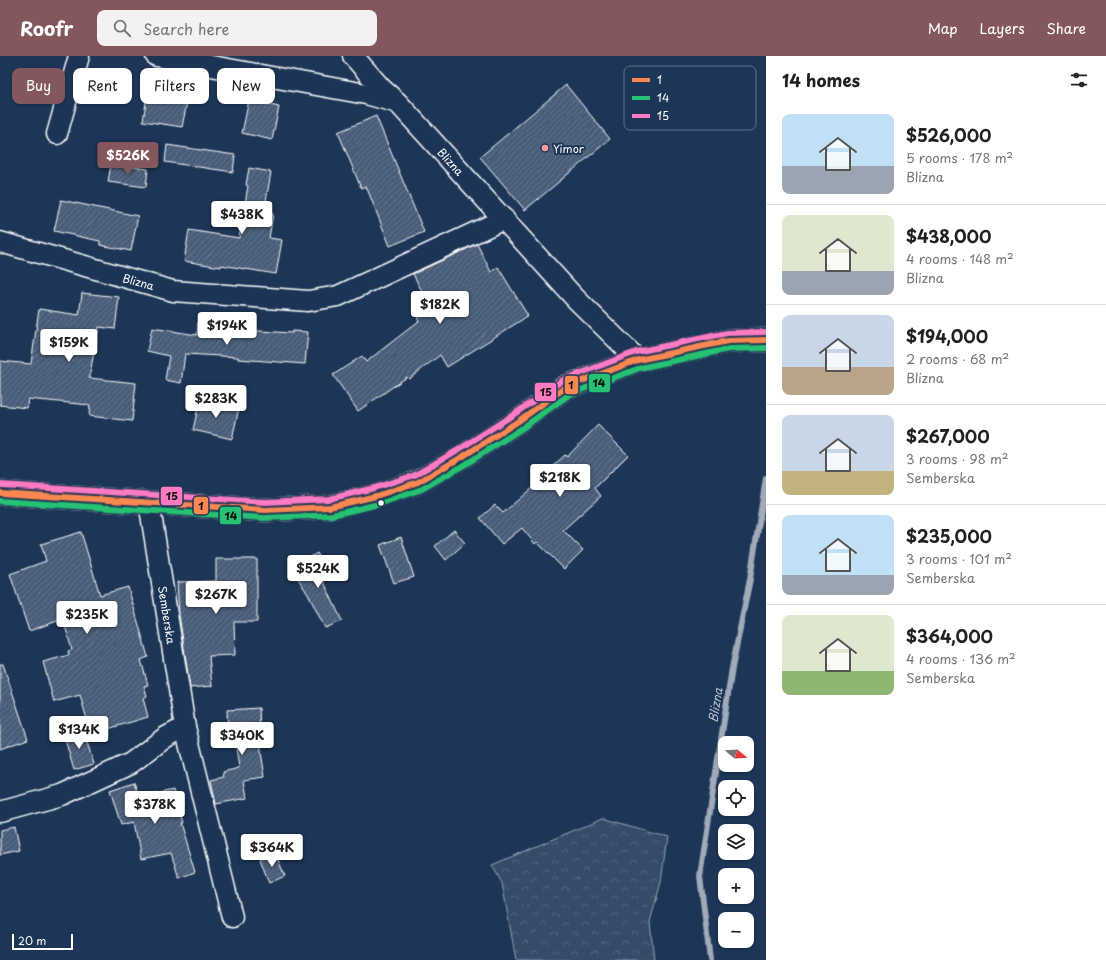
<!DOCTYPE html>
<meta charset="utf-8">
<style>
body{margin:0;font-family:"Playpen Sans",sans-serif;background:#f2f2f2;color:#202124;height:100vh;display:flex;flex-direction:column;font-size:15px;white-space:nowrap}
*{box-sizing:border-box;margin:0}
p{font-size:13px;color:#757577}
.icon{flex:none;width:22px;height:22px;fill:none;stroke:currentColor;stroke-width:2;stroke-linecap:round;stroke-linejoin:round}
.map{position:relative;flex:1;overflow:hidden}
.drawer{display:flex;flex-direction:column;background:#fff;width:340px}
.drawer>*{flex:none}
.guide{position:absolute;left:12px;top:12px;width:380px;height:36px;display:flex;gap:8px}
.needle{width:26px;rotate:108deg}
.tools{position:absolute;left:718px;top:680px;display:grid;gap:8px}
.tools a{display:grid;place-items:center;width:36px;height:36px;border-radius:8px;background:#fff;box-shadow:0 1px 3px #0004;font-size:20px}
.scale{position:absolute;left:12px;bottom:10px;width:61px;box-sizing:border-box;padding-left:4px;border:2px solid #fff;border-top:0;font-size:11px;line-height:14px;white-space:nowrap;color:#fff;-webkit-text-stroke:3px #1d3557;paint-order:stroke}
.price{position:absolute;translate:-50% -34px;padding:0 9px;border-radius:4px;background:#fff;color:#222;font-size:13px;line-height:26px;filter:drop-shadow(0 1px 2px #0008)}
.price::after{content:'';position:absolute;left:50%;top:24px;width:12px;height:9px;margin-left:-6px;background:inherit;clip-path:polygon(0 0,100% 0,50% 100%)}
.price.current{background:#84575d;color:#fff}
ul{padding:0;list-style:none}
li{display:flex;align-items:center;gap:12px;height:100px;padding:0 16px}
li+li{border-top:1px solid #e0e0e0}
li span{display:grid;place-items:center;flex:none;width:112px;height:80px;border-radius:8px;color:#555}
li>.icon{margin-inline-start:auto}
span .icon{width:48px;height:48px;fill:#fffc;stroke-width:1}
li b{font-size:17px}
h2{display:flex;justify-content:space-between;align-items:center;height:48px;padding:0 16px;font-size:17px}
.tag{padding:0 14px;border-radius:8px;background:#fff;box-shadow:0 1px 3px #0004;font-size:14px;line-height:36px}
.tag.current{background:#84575d;color:#fff}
header{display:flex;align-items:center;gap:24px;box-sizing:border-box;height:56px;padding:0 20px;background:#84575d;color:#fff}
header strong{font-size:19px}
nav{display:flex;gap:22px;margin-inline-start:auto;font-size:14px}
.search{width:280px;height:36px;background:#f2f2f2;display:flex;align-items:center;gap:10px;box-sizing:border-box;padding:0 14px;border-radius:8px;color:#757577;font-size:15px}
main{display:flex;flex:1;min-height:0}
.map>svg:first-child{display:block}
</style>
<header>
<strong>Roofr</strong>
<div class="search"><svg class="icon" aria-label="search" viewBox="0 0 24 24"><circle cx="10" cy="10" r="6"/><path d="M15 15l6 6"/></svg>Search here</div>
<nav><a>Map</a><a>Layers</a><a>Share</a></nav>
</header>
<main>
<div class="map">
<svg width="766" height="904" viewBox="0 0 766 904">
<defs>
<pattern id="forest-crowns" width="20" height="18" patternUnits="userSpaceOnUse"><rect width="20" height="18" fill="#364b69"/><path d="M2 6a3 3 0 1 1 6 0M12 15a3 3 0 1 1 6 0" fill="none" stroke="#546680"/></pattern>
<pattern id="building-hatch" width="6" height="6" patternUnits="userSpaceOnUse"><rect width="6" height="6" fill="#4a5d79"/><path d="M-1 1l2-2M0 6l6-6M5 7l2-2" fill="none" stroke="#65758d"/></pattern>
</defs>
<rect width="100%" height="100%" fill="#1d3557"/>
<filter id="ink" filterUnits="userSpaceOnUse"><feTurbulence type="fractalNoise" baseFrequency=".025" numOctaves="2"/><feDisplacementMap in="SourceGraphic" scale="8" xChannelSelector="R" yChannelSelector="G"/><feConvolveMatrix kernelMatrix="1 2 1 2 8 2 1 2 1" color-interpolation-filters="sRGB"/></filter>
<g filter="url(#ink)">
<path fill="url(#forest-crowns)" stroke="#9aa5b4" d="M603,762l64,19 -6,45 -11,40 4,38h-138l-14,-77 -10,-18z"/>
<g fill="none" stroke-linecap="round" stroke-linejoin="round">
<path stroke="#a0aab8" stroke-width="6" d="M710,904l-10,-84 32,-208 18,-89 16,-101"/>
</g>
<path fill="url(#building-hatch)" stroke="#fff" d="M566,29l44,54 -85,71 -45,-53z
M148,34l40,7 -6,30 -39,-6z
M249,44l30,7 -7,33 -30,-7z
M376,60l48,116 -34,14 -24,-60 -5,2 -23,-56z
M167,89l68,10 -2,17 -68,-10z
M111,108l37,5 -2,18 -38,-5z
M249,112l22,4 -7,41 9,1 -4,24 13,2 -6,34 -55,-9v2l-37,-6 5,-31 50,8 9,-52 -2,-1z
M61,144l77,16 -7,35 -31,-6v-4l-46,-10z
M477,188l14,28 7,-5 30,49 -81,51 -7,-12 -31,24 -2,-2 -49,34 -25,-36 29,-19 4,6 53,-41 -2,-3 14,-9 -18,-35z
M82,237l37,4 -4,32 -16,-2 -10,51 47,5 -4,38 -43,-5 1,-11 -62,-6 -1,9 -27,-3v-44l31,3 8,-55 40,6z
M198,266l29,2v5l65,4v-2l16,1 -3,32 -67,-5v-2l-53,-3 -4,29 -16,-3 4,-24 -22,-5 5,-23 45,7z
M200,342l39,10 -7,31 -39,-9z
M598,369l30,30 -33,33 6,8 -38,34 20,20 -19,19 -27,-27 -2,2 -13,-16 -20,16 -22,-26 15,-13 8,8 31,-27 -2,-1 33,-30 2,2z
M454,474l11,13 -19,17 -11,-14z
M81,476l19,63 28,-8 20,70 -7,3 7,25 -4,1 3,10 -4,2 5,19 -57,17 -11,-39 -26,7 -11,-40 26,-7 -1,-4 4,-1 -9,-31 -34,12 -19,-57 36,-13 -5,-17z
M401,481l13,40 -20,6 -14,-38z
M317,497l10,16 -6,3 4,7 -2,1 19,41 -17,7 -16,-32 -17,-27z
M216,503h41v63h-23l1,33 -26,1 3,30 -22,2 -11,-74 -2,-32 39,-1z
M0,608h3l25,75 -28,10z
M259,652l2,44 4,25 -21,3 3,18 -31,6 -5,-24 13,-3 -1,-5 16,-4 -5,-35h-6l-1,-23z
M83,674l11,34 -20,6 -10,-34z
M134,726l5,16 34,-8 9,33h-2l15,49 -16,6 -8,-25 -30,6 -7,-37 -13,3 -11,-35z
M14,771l5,24 -19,4v-25z
M275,797l10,23 -16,7 -9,-24z"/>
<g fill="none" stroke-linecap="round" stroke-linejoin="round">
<defs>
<g id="street">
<path d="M156,0l210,38 29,8"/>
<path id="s1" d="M353,0l29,33 16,14 177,195 63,62"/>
<path d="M57,78l22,-78"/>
<path id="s2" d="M0,186l173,49 135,10 30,-5 166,-77"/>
<path d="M185,671l47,190"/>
<path d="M0,756l62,-17 69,-32 35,-26 19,-10 -36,-225"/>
</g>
<path id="secondary" d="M0,437l265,17 65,-3 46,-11 42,-14 44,-25 55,-35 49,-35 72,-27 90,-19 38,-1"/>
</defs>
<use href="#street" stroke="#fff" stroke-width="23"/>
<use href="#secondary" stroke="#fff" stroke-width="25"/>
<use href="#street" stroke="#1d3557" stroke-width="20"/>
<use href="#secondary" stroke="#1d3557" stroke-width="22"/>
<defs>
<path id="bus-1" d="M0,437l265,17 65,-3 46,-11 42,-14 44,-25 55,-35 49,-35 72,-27 90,-19 38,-1"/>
<path id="bus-2" d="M0,445l264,17 68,-3 47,-11 43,-15 44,-25 55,-35 49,-35 70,-26 89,-19 37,-1"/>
<path id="bus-3" d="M1,429l264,17 64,-3 45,-11 41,-13 43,-25 55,-35 50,-35 73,-28 91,-19 39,-1"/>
</defs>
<use href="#bus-1" stroke="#1d3557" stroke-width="9"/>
<use href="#bus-2" stroke="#1d3557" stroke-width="9"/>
<use href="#bus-3" stroke="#1d3557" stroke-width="9"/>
<use href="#bus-1" stroke="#f88751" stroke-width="6"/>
<use href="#bus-2" stroke="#26c172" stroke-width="6"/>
<use href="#bus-3" stroke="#fe7ac1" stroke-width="6"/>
</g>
</g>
<circle fill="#ff9aa2" stroke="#1d3557" stroke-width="1.5" cx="545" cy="92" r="4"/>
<circle fill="#fff" stroke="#1d3557" stroke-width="1.5" cx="381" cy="447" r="3.5"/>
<g text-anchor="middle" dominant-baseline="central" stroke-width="4" stroke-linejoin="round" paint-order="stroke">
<g font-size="11" fill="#fff" stroke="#1d3557" text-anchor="start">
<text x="553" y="92">Yimor</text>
</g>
<g font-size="11" fill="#fff" stroke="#1d3557">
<text stroke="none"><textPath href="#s1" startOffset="144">Blizna</textPath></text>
<text stroke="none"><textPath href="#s2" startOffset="144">Blizna</textPath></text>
<text transform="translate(167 559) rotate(81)">Semberska</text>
</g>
<g font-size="12" font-style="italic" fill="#b8c0ca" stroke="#1d3557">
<text transform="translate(715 649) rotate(-81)">Blizna</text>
</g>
</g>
<rect x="624" y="10" width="132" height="64" rx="6" fill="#1d3557" stroke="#617289" stroke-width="1"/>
<rect x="632" y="22" width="18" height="4" fill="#f88751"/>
<rect x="632" y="40" width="18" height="4" fill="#26c172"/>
<rect x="632" y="58" width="18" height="4" fill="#fe7ac1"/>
<g font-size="11" fill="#fff">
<text x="657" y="28">1</text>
<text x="657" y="46">14</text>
<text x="657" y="64">15</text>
</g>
<g stroke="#1d3557" stroke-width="1.5">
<rect x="588" y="317" width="23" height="20" rx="4" fill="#26c172"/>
<rect x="564" y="319" width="15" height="20" rx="4" fill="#f88751"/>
<rect x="534" y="326" width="23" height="20" rx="4" fill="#fe7ac1"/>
<rect x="160" y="430" width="23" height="20" rx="4" fill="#fe7ac1"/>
<rect x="193" y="440" width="16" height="19" rx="4" fill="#f88751"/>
<rect x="219" y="450" width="23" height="19" rx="4" fill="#26c172"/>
</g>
<g font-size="11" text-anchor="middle" font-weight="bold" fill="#111">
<text x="599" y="331">14</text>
<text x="571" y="333">1</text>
<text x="546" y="340">15</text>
<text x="172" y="444">15</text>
<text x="201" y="454">1</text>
<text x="231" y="464">14</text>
</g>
</svg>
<div class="tools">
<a><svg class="needle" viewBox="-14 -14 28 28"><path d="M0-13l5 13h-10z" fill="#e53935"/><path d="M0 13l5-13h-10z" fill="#757577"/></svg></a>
<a><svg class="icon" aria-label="locate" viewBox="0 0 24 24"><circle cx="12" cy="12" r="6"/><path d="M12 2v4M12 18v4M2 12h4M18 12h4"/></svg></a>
<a><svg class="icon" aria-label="layers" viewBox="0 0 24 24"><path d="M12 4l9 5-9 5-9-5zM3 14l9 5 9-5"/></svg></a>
<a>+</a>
<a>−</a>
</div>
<div class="scale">20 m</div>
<b class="price current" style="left:128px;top:120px">$526K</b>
<b class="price" style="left:242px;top:179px">$438K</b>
<b class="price" style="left:440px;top:269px">$182K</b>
<b class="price" style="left:227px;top:290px">$194K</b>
<b class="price" style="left:69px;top:307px">$159K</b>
<b class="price" style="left:216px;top:363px">$283K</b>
<b class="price" style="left:560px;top:442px">$218K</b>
<b class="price" style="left:318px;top:533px">$524K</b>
<b class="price" style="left:216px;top:559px">$267K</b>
<b class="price" style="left:87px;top:579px">$235K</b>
<b class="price" style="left:79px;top:694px">$134K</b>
<b class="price" style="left:242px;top:700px">$340K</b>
<b class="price" style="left:155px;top:769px">$378K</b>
<b class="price" style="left:272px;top:812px">$364K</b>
<div class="guide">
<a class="tag current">Buy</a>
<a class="tag">Rent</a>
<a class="tag">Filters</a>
<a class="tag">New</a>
</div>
</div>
<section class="drawer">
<h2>14 homes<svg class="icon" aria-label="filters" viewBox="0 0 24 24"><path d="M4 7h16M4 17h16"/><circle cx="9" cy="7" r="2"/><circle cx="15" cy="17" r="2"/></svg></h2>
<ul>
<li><span style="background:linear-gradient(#bfe0f5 65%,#9aa5b1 0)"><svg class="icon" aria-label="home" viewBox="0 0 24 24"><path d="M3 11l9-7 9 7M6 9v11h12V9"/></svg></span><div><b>$526,000</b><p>5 rooms · 178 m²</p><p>Blizna</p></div></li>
<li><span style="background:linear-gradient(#dfe7d0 70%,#9aa5b1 0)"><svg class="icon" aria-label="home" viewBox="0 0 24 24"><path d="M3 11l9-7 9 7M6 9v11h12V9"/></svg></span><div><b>$438,000</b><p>4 rooms · 148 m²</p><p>Blizna</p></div></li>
<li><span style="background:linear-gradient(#c9d6e8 65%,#b9a48a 0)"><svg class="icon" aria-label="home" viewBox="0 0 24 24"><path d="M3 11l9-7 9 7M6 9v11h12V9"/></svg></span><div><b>$194,000</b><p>2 rooms · 68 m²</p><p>Blizna</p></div></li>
<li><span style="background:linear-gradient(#c9d6e8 70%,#c2b280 0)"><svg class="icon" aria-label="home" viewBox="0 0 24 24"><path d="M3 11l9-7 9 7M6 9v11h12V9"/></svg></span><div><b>$267,000</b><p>3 rooms · 98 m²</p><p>Semberska</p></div></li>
<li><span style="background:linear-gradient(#bfe0f5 75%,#9aa5b1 0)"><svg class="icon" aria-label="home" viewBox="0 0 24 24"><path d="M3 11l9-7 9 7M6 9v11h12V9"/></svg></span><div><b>$235,000</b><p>3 rooms · 101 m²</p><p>Semberska</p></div></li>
<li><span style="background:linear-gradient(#dfe7d0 70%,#8fb573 0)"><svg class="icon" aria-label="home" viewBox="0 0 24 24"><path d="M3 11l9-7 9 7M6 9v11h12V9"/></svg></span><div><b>$364,000</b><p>4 rooms · 136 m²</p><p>Semberska</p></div></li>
</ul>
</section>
</main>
